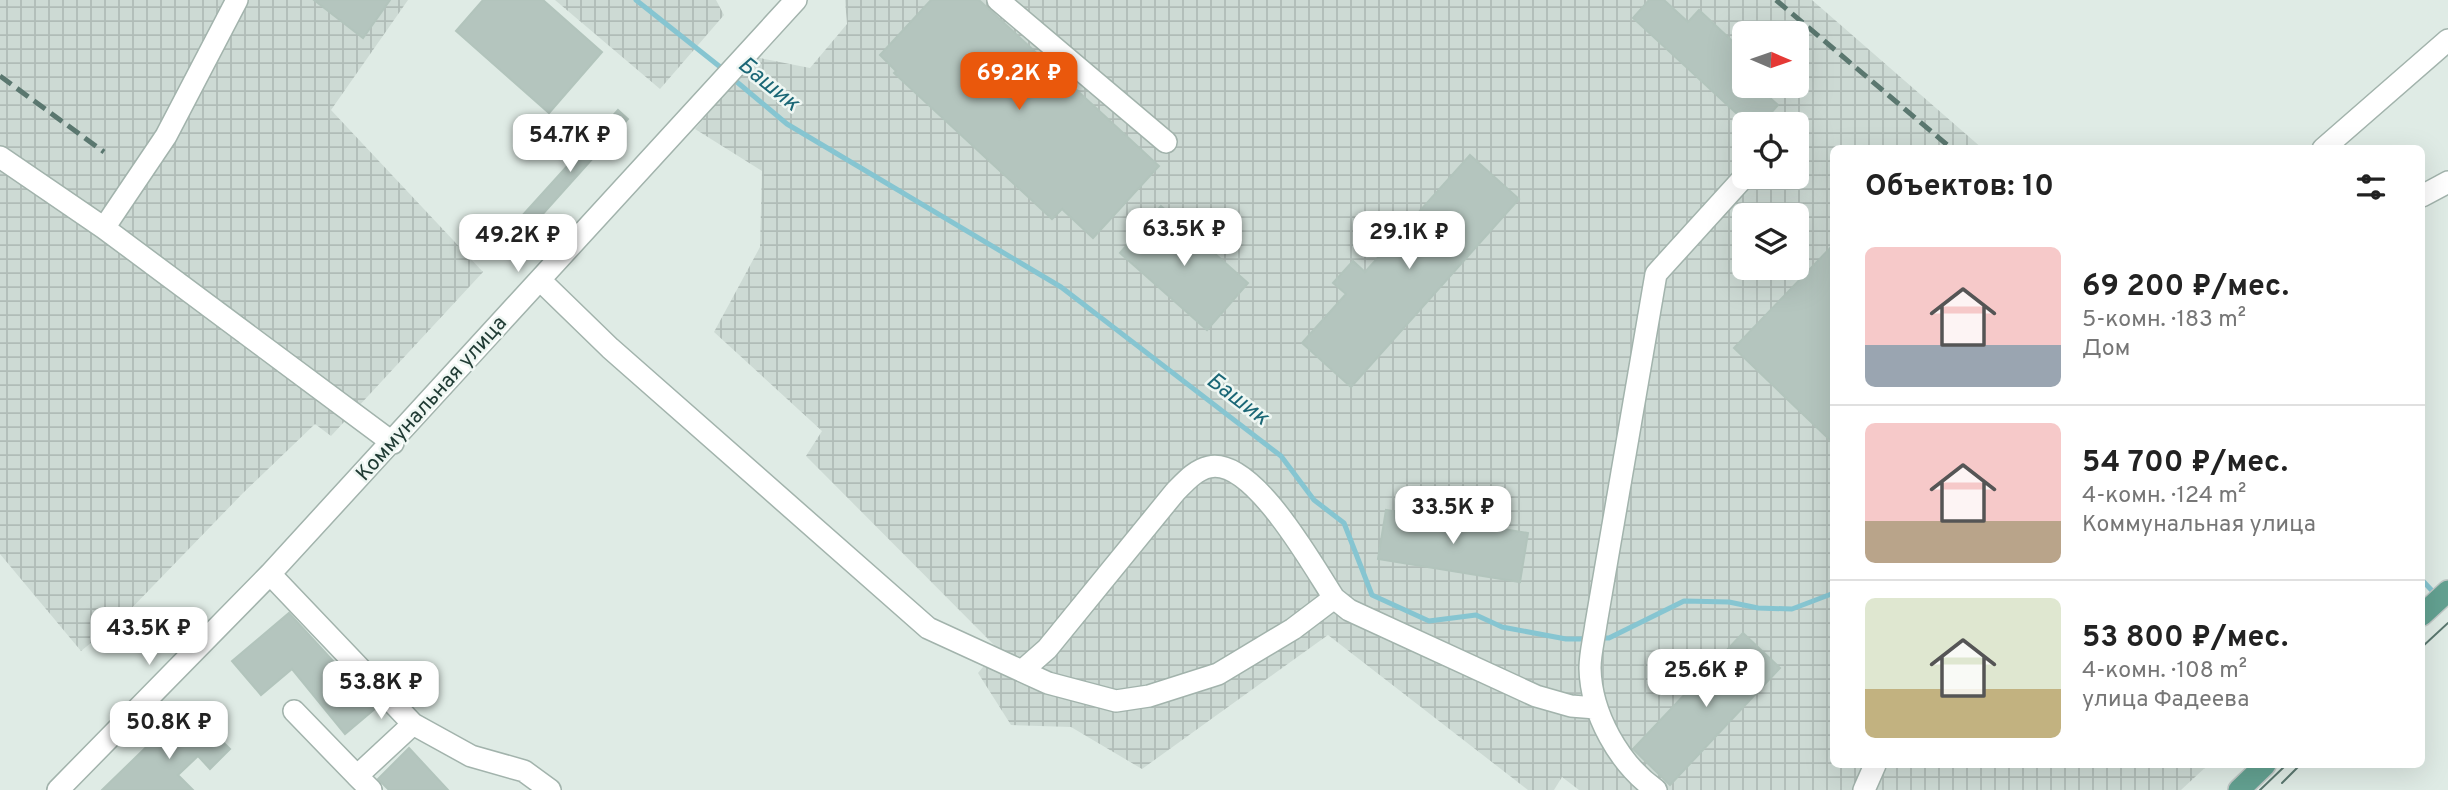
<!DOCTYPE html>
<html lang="ru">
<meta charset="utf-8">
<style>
body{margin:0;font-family:Overpass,sans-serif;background:#f2f2f2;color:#222;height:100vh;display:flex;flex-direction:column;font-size:26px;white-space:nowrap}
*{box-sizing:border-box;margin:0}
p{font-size:23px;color:#767676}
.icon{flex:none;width:38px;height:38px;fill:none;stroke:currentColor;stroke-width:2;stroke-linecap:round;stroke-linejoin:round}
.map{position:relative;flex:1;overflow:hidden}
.side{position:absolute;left:1830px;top:145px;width:595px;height:623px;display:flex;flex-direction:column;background:#fff;border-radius:10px;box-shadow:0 7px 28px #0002}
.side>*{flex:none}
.needle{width:46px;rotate:92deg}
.tools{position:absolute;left:1732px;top:21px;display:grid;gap:14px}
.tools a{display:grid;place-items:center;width:77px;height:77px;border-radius:10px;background:#fff;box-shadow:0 7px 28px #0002;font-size:35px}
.price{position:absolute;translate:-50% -60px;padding:0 16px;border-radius:14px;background:#fff;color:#222;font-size:23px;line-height:46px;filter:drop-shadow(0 2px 4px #0008)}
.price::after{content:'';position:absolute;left:50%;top:42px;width:21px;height:16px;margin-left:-10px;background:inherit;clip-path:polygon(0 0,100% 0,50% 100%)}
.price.on{background:#ea580c;color:#fff}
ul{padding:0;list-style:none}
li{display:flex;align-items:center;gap:21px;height:175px;padding:0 35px}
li+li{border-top:2px solid #e0e0e0}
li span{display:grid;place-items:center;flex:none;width:196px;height:140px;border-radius:10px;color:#555}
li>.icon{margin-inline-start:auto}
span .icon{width:84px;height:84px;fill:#fffc;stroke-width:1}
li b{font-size:30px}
h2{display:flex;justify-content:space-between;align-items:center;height:84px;padding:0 35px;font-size:30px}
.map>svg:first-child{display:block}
</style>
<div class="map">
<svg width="2448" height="790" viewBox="0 0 2448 790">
<defs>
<pattern id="industrial-grid" width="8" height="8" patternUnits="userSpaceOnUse" patternTransform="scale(1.75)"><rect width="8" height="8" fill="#cddad4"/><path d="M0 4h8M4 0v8" fill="none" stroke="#b0bcb7"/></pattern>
</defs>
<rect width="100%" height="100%" fill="#dfebe5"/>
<path fill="url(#industrial-grid)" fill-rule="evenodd" d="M0,0h408l-77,110 152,162 -152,164 -16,-12 -72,69 -120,124 -42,34 -81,-97z
M555,0h161l8,15 -64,74z
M845,0h967l171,149h-149v616h374l-27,25h-602l-17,-13 -8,13h-26l-200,-155 -186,134 -71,-42 -60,-2 -33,-52 20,-24 -192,-193 16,-25 -108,-99 46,-85 2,-76 -67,-42 60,-72 55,11 37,-44zM1745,33h52v53h-52zM1745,124h52v53h-52zM1745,215h52v53h-52z"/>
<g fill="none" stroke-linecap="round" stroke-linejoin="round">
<path stroke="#86c5d1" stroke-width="5" d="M636,0l88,70
M731,77l56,47 274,163 220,169 33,44 30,23 28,72 57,26 47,-6 26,12 64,12h22
M2422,580l15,16
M1597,638h12l75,-37 45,1 29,6 34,1 42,-16"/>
</g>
<path fill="#b4c5be" stroke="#b2c4bc" stroke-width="2" d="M314,0h76l-27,38z
M483,0h60l59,52 -53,61 -93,-82z
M931,0h48l180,166 -66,72 -31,-29 -10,10 -158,-146 2,-2 -16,-16z
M1649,0h15l24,22 11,-12 46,43v33h12l21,19 -17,19h-13l-115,-106z
M618,110l10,9 -105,117 -11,-9z
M1470,155l49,44 -168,188 -49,-44 44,-49 -13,-11 20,-22 12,11z
M1161,206l87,77 -41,47 -87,-77z
M1834,244v200l-100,-96z
M1386,510l142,23 -8,49 -142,-23z
M289,613l87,95 -31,26 -53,-65 -31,26 -29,-34z
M1743,633l37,35 -110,117 -37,-36z
M205,724l25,25 -20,20 -12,-13 -20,19 15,15h-91l67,-65 18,17z
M409,748l39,42h-59l-11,-11z"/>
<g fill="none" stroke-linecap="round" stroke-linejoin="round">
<defs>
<path id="minor" d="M998,0l168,142
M2323,149l125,-109
M0,157l104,71 289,215
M2422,196l26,-14
M104,228l62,-92 71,-136
M540,280l70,68 318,280 120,55 68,18 33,-5 69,-22 75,-45 41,-31
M270,574l143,150 58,32 53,15 26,19
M1023,670l24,-21 128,-157c10,-10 20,-22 34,-25 44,-10 104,99 125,131l15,12 187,86 35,10 25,2
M294,711l63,65
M58,790l212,-216 526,-574
M371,790l-14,-14 56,-52
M1656,790c-37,-26 -65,-76 -66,-122 0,-14 4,-29 6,-44l60,-350 89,-98
M1864,790l11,-25"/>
<path id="major" d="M2422,615l26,-24
M2239,790l26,-25"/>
</defs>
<use href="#minor" stroke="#a2b3ac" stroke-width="24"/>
<use href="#major" stroke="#c1c8c6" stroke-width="24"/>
<use href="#minor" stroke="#fff" stroke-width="21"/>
<use href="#major" stroke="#63a191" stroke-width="21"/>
<path stroke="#5a776f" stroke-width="2" d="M2422,647l26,-24
M2282,783l18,-18
M2260,790l26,-25"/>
<path stroke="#5a776f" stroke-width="5" stroke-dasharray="14 7" stroke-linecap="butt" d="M1776,0l176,149
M0,76l104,76"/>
</g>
<g text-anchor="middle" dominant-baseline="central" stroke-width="5" stroke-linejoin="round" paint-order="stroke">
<g font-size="21" fill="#203b34" stroke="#eff7f3">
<text transform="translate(432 399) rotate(-48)">Коммунальная улица</text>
</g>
<g font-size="23" font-style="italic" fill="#1a6776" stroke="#eff7f3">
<text transform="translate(768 85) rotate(39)">Башик</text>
<text transform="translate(1237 400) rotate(37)">Башик</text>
</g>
</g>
</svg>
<div class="tools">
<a><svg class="needle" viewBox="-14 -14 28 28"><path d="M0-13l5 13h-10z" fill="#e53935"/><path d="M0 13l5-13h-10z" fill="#767676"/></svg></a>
<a><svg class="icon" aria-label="locate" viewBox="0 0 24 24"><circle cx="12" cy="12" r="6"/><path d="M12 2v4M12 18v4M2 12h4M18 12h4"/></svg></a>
<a><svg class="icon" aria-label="layers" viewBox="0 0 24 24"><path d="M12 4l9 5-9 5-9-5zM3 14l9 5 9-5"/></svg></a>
</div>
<b class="price on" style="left:1019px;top:112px">69.2K ₽</b>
<b class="price" style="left:570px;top:174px">54.7K ₽</b>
<b class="price" style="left:1184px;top:268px">63.5K ₽</b>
<b class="price" style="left:1409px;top:271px">29.1K ₽</b>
<b class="price" style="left:518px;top:274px">49.2K ₽</b>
<b class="price" style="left:1453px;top:546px">33.5K ₽</b>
<b class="price" style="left:149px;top:667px">43.5K ₽</b>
<b class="price" style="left:1706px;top:709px">25.6K ₽</b>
<b class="price" style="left:381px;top:721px">53.8K ₽</b>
<b class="price" style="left:169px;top:761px">50.8K ₽</b>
<section class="side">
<h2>Объектов: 10<svg class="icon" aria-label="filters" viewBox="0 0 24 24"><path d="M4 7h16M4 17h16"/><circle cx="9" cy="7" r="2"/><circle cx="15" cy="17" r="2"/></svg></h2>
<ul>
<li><span style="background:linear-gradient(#f6c9c9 70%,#9aa5b1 0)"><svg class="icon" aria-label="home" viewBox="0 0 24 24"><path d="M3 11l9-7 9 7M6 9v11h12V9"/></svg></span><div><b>69 200 ₽/мес.</b><p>5-комн. · 183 m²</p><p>Дом</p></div></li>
<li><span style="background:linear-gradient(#f6c9c9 70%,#b9a48a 0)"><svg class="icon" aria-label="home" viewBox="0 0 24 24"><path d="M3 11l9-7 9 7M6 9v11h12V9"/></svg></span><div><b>54 700 ₽/мес.</b><p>4-комн. · 124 m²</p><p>Коммунальная улица</p></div></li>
<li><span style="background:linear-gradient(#dfe7d0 65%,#c2b280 0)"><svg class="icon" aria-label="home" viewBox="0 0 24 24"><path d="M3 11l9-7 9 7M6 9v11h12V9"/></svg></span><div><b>53 800 ₽/мес.</b><p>4-комн. · 108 m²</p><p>улица Фадеева</p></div></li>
</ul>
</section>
</div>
